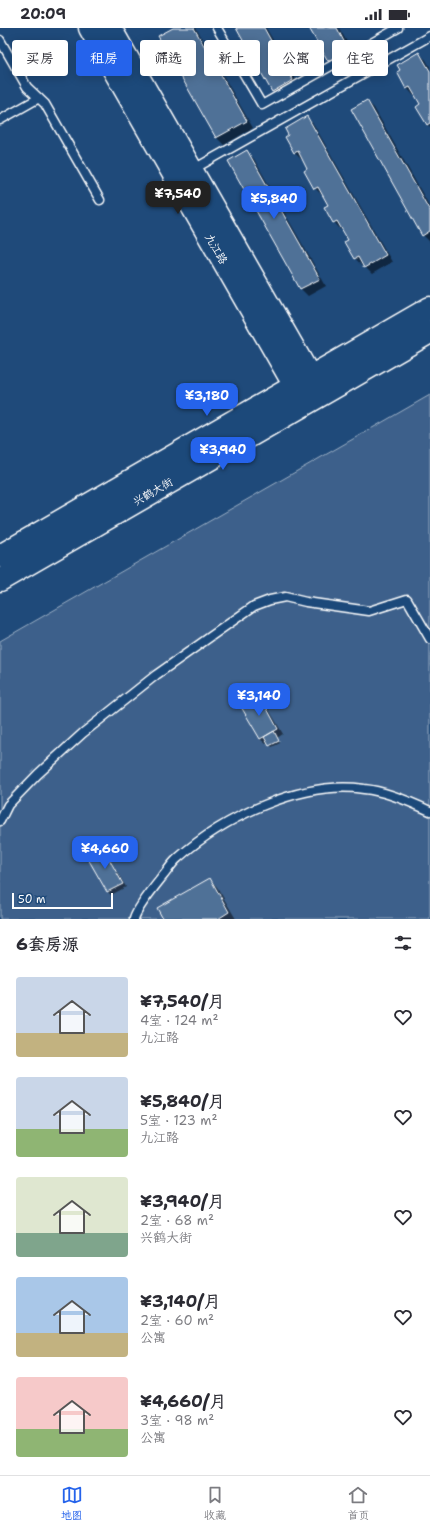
<!DOCTYPE html>
<html lang="zh">
<meta charset="utf-8">
<style>
body{margin:0;font-family:"Shantell Sans","LXGW WenKai TC",sans-serif;background:#f2f2f3;color:#2b2b33;height:100vh;display:flex;flex-direction:column;font-size:15px;white-space:nowrap}
*{box-sizing:border-box;margin:0}
p{font-size:13px;color:#7c7c81}
.icon{flex:none;width:22px;height:22px;fill:none;stroke:currentColor;stroke-width:2;stroke-linecap:round;stroke-linejoin:round}
.map{position:relative;height:891px;overflow:hidden}
.drawer{display:flex;flex-direction:column;background:#fff;flex:1}
.drawer>*{flex:none}
.hud{position:absolute;left:12px;top:12px;width:406px;height:36px;display:flex;gap:8px}
.scale{position:absolute;left:12px;bottom:10px;width:101px;box-sizing:border-box;padding-left:4px;border:2px solid #fff;border-top:0;font-size:11px;line-height:14px;white-space:nowrap;color:#fff;-webkit-text-stroke:3px #1f4a7a;paint-order:stroke}
.price{position:absolute;translate:-50% -34px;padding:0 9px;border-radius:8px;background:#2563eb;color:#fff;font-size:13px;line-height:26px;filter:drop-shadow(0 1px 2px #0008)}
.price::after{content:'';position:absolute;left:50%;top:24px;width:12px;height:9px;margin-left:-6px;background:inherit;clip-path:polygon(0 0,100% 0,50% 100%)}
.price.active{background:#222;color:#fff}
ul{padding:0;list-style:none}
li{display:flex;align-items:center;gap:12px;height:100px;padding:0 16px}
li span{display:grid;place-items:center;flex:none;width:112px;height:80px;border-radius:4px;color:#555}
li>.icon{margin-inline-start:auto}
span .icon{width:48px;height:48px;fill:#fffc;stroke-width:1}
li b{font-size:17px}
h2{display:flex;justify-content:space-between;align-items:center;height:48px;padding:0 16px;font-size:17px}
.tag{padding:0 14px;border-radius:4px;background:#fff;box-shadow:0 2px 10px #0003;font-size:14px;line-height:36px}
.tag.active{background:#2563eb;color:#fff}
.status{display:flex;justify-content:space-between;align-items:center;height:28px;padding:0 20px;background:#fff;direction:ltr}
.status svg{height:11px;fill:currentColor}
.menu{display:flex;justify-content:space-around;align-items:center;height:56px;border-top:1px solid #e1e1e2;background:#fff;font-size:11px;color:#7c7c81}
.menu a{display:grid;justify-items:center;gap:2px}
.menu .active{color:#2563eb}
.map>svg:first-child{display:block}
</style>
<div class="status"><b>20:09</b><svg viewBox="0 0 49 12"><path d="M0 12V9h3v3zM5 12V6h3v6zM10 12V3h3v9zM15 12V0h3v12zM26 1h20v11H26zM47 4h2v5h-2z"/></svg></div>
<div class="map">
<svg width="430" height="891" viewBox="0 0 430 891">
<rect width="100%" height="100%" fill="#1f4a7a"/>
<filter id="ink" filterUnits="userSpaceOnUse"><feTurbulence type="fractalNoise" baseFrequency=".025" numOctaves="2"/><feDisplacementMap in="SourceGraphic" scale="8" xChannelSelector="R" yChannelSelector="G"/><feConvolveMatrix kernelMatrix="1 2 1 2 8 2 1 2 1" color-interpolation-filters="sRGB"/></filter>
<g filter="url(#ink)">
<path fill="#3c618b" stroke="#9eb0c5" d="M430,367v524h-430v-278z"/>
<path fill="#0007" d="M175,0h21l57,100 -29,17 -7,-7 -57,-102z
M237,0h29l34,59 -20,11 -7,-7z
M310,0h29l16,28 -20,11 -7,-7z
M419,25l7,7 4,7v60l-3,-3 -6,-19 -6,-10 -1,1 -7,-8z
M367,73l7,7 56,99v35l-7,-7z
M307,89l7,8 78,137 -20,12 -9,-9 -1,1 -7,-8 -6,-18 -6,-11 -2,1 -7,-8 -8,-15 4,-2 -7,-10h-1l-7,-7 -6,-19 -6,-10 -1,1 -7,-7z
M247,124l7,7 72,127 -18,10 -7,-7 -72,-127z
M259,667l5,6 19,33 -6,4 3,5 -8,4 -4,-4 -2,1 -6,-5z
M103,821l3,4 20,34 -15,8 -3,-3 -20,-35z
M210,851l7,8 19,32h-72z"/>
<path fill="#507197" stroke="#fff" d="M173,0h21l53,93 -31,17 -58,-102z
M236,0h28l29,52 -21,12z
M309,0h28l11,21 -20,12z
M419,24l11,19v52l-3,2 -11,-18 4,-3 -10,-17 -4,2 -9,-17 3,-2 -3,-5z
M367,72l63,111v20l-8,5 -71,-127z
M307,88l79,139 -22,13 -6,-11 -4,2 -10,-17 4,-2 -11,-19 -4,2 -9,-16 4,-2 -10,-18 -4,2 -10,-18 3,-2 -9,-18 -4,2 -9,-16 3,-2 -3,-6z
M247,122l73,129 -20,10 -72,-128z
M259,666l19,35 -18,10 -20,-34z
M274,703l5,10 -10,5 -5,-9z
M103,820l20,36 -16,8 -20,-35z
M210,850l19,34 -11,7h-55l-6,-11z"/>
<g fill="none" stroke-linecap="round" stroke-linejoin="round">
<defs>
<path id="lane" d="M217,0l45,77 136,-77
M0,12l27,47 18,17 55,96
M0,92l39,-22
M192,142l238,-134
M0,793l8,-16 30,-31 45,-41 73,-58 98,-69 16,-6 15,-3 21,5 63,9 38,-12 23,40
M134,891c3,-11 21,-33 29,-43 5,-6 9,-13 15,-18 46,-41 124,-78 186,-69 21,2 47,13 66,22"/>
<path id="secondary" d="M90,0l205,358
M110,0l200,349
M0,528l430,-248
M0,552l430,-248"/>
</defs>
<use href="#lane" stroke="#fff" stroke-width="11"/>
<use href="#secondary" stroke="#fff" stroke-width="25"/>
<use href="#lane" stroke="#1f4a7a" stroke-width="8"/>
<use href="#secondary" stroke="#1f4a7a" stroke-width="22"/>
</g>
</g>
<g text-anchor="middle" dominant-baseline="central" stroke-width="3" stroke-linejoin="round" paint-order="stroke">
<g font-size="11" fill="#fff" stroke="#1f4a7a">
<text transform="translate(216 221) rotate(60)">九江路</text>
<text transform="translate(153 464) rotate(-30)">兴鹤大街</text>
</g>
</g>
</svg>
<div class="scale">50 m</div>
<b class="price active" style="left:178px;top:187px">¥7,540</b>
<b class="price" style="left:274px;top:192px">¥5,840</b>
<b class="price" style="left:207px;top:389px">¥3,180</b>
<b class="price" style="left:223px;top:443px">¥3,940</b>
<b class="price" style="left:259px;top:689px">¥3,140</b>
<b class="price" style="left:105px;top:842px">¥4,660</b>
<div class="hud">
<a class="tag">买房</a>
<a class="tag active">租房</a>
<a class="tag">筛选</a>
<a class="tag">新上</a>
<a class="tag">公寓</a>
<a class="tag">住宅</a>
</div>
</div>
<section class="drawer">
<h2>6套房源<svg class="icon" aria-label="filters" viewBox="0 0 24 24"><path d="M4 7h16M4 17h16"/><circle cx="9" cy="7" r="2"/><circle cx="15" cy="17" r="2"/></svg></h2>
<ul>
<li><span style="background:linear-gradient(#c9d6e8 70%,#c2b280 0)"><svg class="icon" aria-label="home" viewBox="0 0 24 24"><path d="M3 11l9-7 9 7M6 9v11h12V9"/></svg></span><div><b>¥7,540/月</b><p>4室 · 124 m²</p><p>九江路</p></div><svg class="icon" aria-label="heart" viewBox="0 0 24 24"><path d="M12 20l-8-8c-3-5 5-10 8-4 3-6 11-1 8 4z"/></svg></li>
<li><span style="background:linear-gradient(#c9d6e8 65%,#8fb573 0)"><svg class="icon" aria-label="home" viewBox="0 0 24 24"><path d="M3 11l9-7 9 7M6 9v11h12V9"/></svg></span><div><b>¥5,840/月</b><p>5室 · 123 m²</p><p>九江路</p></div><svg class="icon" aria-label="heart" viewBox="0 0 24 24"><path d="M12 20l-8-8c-3-5 5-10 8-4 3-6 11-1 8 4z"/></svg></li>
<li><span style="background:linear-gradient(#dfe7d0 70%,#7fa58c 0)"><svg class="icon" aria-label="home" viewBox="0 0 24 24"><path d="M3 11l9-7 9 7M6 9v11h12V9"/></svg></span><div><b>¥3,940/月</b><p>2室 · 68 m²</p><p>兴鹤大街</p></div><svg class="icon" aria-label="heart" viewBox="0 0 24 24"><path d="M12 20l-8-8c-3-5 5-10 8-4 3-6 11-1 8 4z"/></svg></li>
<li><span style="background:linear-gradient(#a9c7e8 70%,#c2b280 0)"><svg class="icon" aria-label="home" viewBox="0 0 24 24"><path d="M3 11l9-7 9 7M6 9v11h12V9"/></svg></span><div><b>¥3,140/月</b><p>2室 · 60 m²</p><p>公寓</p></div><svg class="icon" aria-label="heart" viewBox="0 0 24 24"><path d="M12 20l-8-8c-3-5 5-10 8-4 3-6 11-1 8 4z"/></svg></li>
<li><span style="background:linear-gradient(#f6c9c9 65%,#8fb573 0)"><svg class="icon" aria-label="home" viewBox="0 0 24 24"><path d="M3 11l9-7 9 7M6 9v11h12V9"/></svg></span><div><b>¥4,660/月</b><p>3室 · 98 m²</p><p>公寓</p></div><svg class="icon" aria-label="heart" viewBox="0 0 24 24"><path d="M12 20l-8-8c-3-5 5-10 8-4 3-6 11-1 8 4z"/></svg></li>
</ul>
</section>
<nav class="menu">
<a class="active"><svg class="icon" aria-label="map" viewBox="0 0 24 24"><path d="M3 6l6-2 6 2 6-2v14l-6 2-6-2-6 2zM9 4v14M15 6v14"/></svg>地图</a>
<a><svg class="icon" aria-label="saved" viewBox="0 0 24 24"><path d="M7 4h10v16l-5-4-5 4z"/></svg>收藏</a>
<a><svg class="icon" aria-label="home" viewBox="0 0 24 24"><path d="M3 11l9-7 9 7M6 9v11h12V9"/></svg>首页</a>
</nav>
